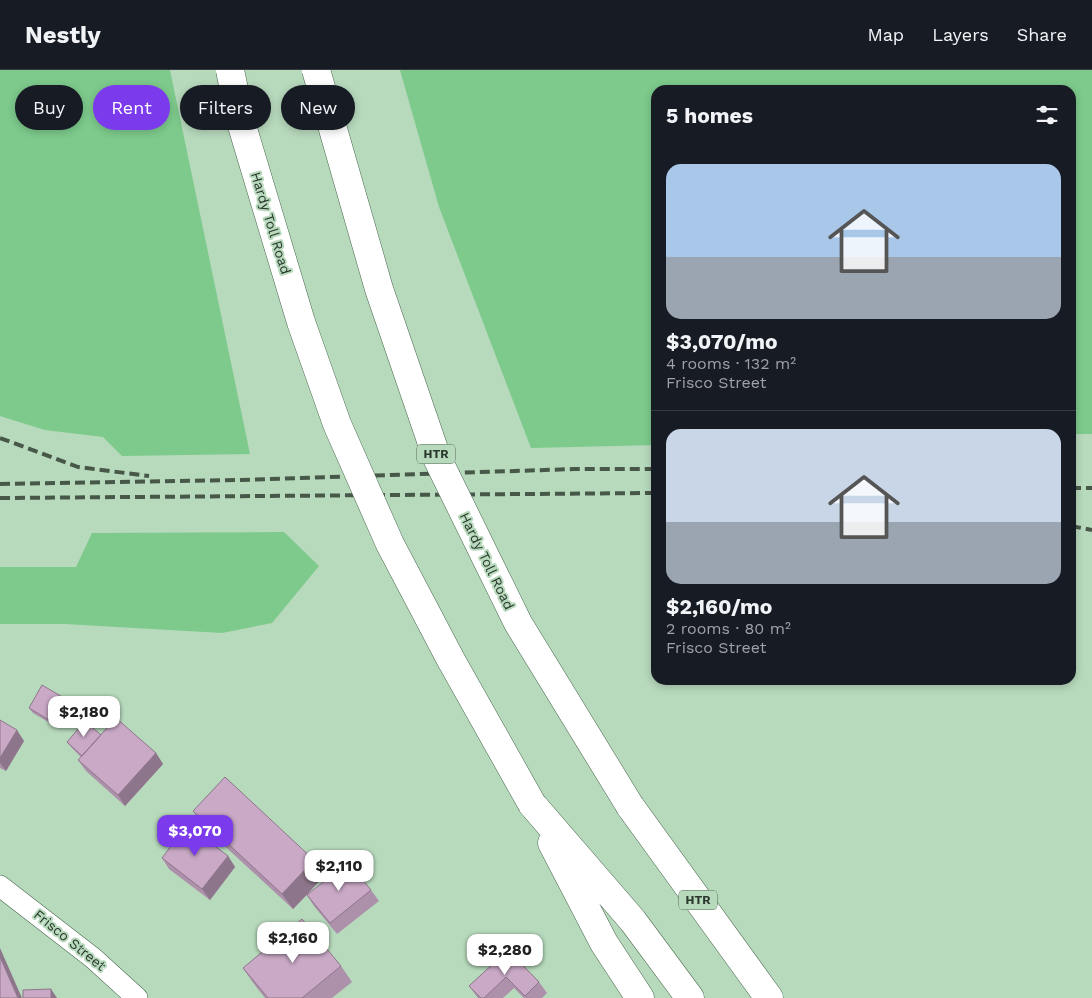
<!DOCTYPE html>
<meta charset="utf-8">
<style>
body{margin:0;font-family:"Work Sans",sans-serif;background:#242831;color:#f1f3f6;height:100vh;display:flex;flex-direction:column;font-size:19px;white-space:nowrap}
*{box-sizing:border-box;margin:0}
p{font-size:16px;color:#9ea1a6}
.icon{flex:none;width:28px;height:28px;fill:none;stroke:currentColor;stroke-width:2;stroke-linecap:round;stroke-linejoin:round}
.map{position:relative;flex:1;overflow:hidden}
.side{position:absolute;left:651px;top:15px;width:425px;height:600px;display:flex;flex-direction:column;background:#171b24;border-radius:15px;box-shadow:0 2px 8px #0003}
.side>*{flex:none}
.guide{position:absolute;left:15px;top:15px;width:475px;height:45px;display:flex;gap:10px}
.price{position:absolute;translate:-50% -42px;padding:0 11px;border-radius:10px;background:#fff;color:#222;font-size:16px;line-height:32px;filter:drop-shadow(0 1px 2px #0008)}
.price::after{content:'';position:absolute;left:50%;top:30px;width:15px;height:11px;margin-left:-8px;background:inherit;clip-path:polygon(0 0,100% 0,50% 100%)}
.price.selected{background:#7c3aed;color:#fff}
ul{padding:0;list-style:none}
li{display:grid;align-content:center;gap:10px;height:265px;padding:0 15px}
li+li{border-top:1px solid #363941}
li span{display:grid;place-items:center;height:155px;border-radius:15px;color:#555}
li>.icon{margin-inline-start:auto}
span .icon{width:90px;height:90px;fill:#fffc;stroke-width:1}
li b{font-size:21px}
h2{display:flex;justify-content:space-between;align-items:center;height:60px;padding:0 15px;font-size:21px}
.pill{padding:0 18px;border-radius:22px;background:#171b24;box-shadow:0 2px 8px #0003;font-size:18px;line-height:45px}
.pill.selected{background:#7c3aed;color:#fff}
header{display:flex;align-items:center;gap:30px;box-sizing:border-box;height:70px;padding:0 25px;background:#171b24;border-bottom:1px solid #363941}
header strong{font-size:24px}
nav{display:flex;gap:28px;margin-inline-start:auto;font-size:18px}
.map>svg:first-child{display:block}
</style>
<header>
<strong>Nestly</strong>
<nav><a>Map</a><a>Layers</a><a>Share</a></nav>
</header>
<div class="map">
<svg width="1092" height="928" viewBox="0 0 1092 928">
<rect width="100%" height="100%" fill="#b7d9bc"/>
<path fill="#7dca8c" d="M0,0h170l80,384 -128,2 -19,-19 -58,-7 -45,-14z
M400,0h692v364h-21v-344h-415v355l-125,3 -92,-241z
M284,462l35,34 -47,57 -50,10 -157,-9h-65v-57h76l16,-34z"/>
<g fill="none" stroke-linecap="round" stroke-linejoin="round">
<defs>
<path id="street" d="M0,816l93,72 44,40"/>
<path id="highway" d="M532,734l101,117 57,77
M630,736l139,192
M552,773l52,100 36,55"/>
</defs>
<use href="#street" stroke="#4a684f" stroke-width="22"/>
<use href="#highway" stroke="#4a684f" stroke-width="29"/>
<use href="#street" stroke="#fff" stroke-width="21"/>
<use href="#highway" stroke="#fff" stroke-width="28"/>
<path stroke="#475849" stroke-width="4" stroke-dasharray="10 5" stroke-linecap="butt" d="M0,368l78,29 71,9
M0,414l242,-4 332,-11h82
M1071,418h21
M0,428l656,-5
M1071,456l21,4"/>
<defs>
<path id="highway-bridge" d="M230,0l10,49 61,203 36,102 53,120 61,116 81,144
M316,0l63,219 58,169 81,165 112,183"/>
</defs>
<use href="#highway-bridge" stroke="#4a684f" stroke-width="29" stroke-linecap="butt"/>
<use href="#highway-bridge" stroke="#fff" stroke-width="28"/>
</g>
<path fill="#ad91aa" d="M64,628l4,6 -13,22 -22,-13 -4,-5z
M0,650l24,21 -18,30 -6,-3z
M101,665l55,18 7,11 -38,42 -39,-35 -8,-11 3,-3 -10,-10 -4,-5z
M193,741l121,49 11,15 -17,19 63,-4 8,11 -42,33 -23,-28 -7,-11 -14,14 -89,-82z
M228,786l7,11 -25,33 -41,-31 -7,-11z
M508,880l31,32 8,11 -5,5h-18l-10,-10 -11,10h-25l-9,-12z
M341,896l11,16 -20,16h-67l-11,-14 -11,-16z"/>
<path fill="#8d768b" d="M64,628l4,6 -13,22 -4,-5z
M17,660l7,11 -18,30 -6,-8v-5z
M156,683l7,11 -38,42 -7,-11z
M228,786l7,11 -25,33 -8,-11z
M314,790l11,15 -32,34 -11,-15z
M0,878l22,50h-4l-18,-41z
M51,919l6,9h-6z"/>
<path fill="#c9a9c6" stroke="#8d768b" d="M42,615l22,13 -13,23 -22,-13z
M116,648l40,35 -38,42 -40,-35z
M0,650l17,10 -17,28z
M85,651l16,14 -19,21 -15,-14z
M225,707l89,83 -32,34 -89,-83z
M187,755l41,31 -26,33 -40,-31z
M348,792l23,28 -41,33 -23,-28z
M302,849l39,47 -39,32h-34l-25,-30z
M508,880l31,32 -14,14 -19,-19 -22,21h-3l-12,-12z
M0,887l18,41h-18z
M51,919v9h-28v-8z"/>
<g text-anchor="middle" dominant-baseline="central" stroke-width="4" stroke-linejoin="round" paint-order="stroke">
<g fill="#b7d9bc" stroke="#566959" stroke-width="1">
<rect x="417" y="374.5" width="38" height="19" rx="4"/>
<rect x="679" y="820.5" width="38" height="19" rx="4"/>
</g>
<g font-size="12" font-weight="bold" fill="#2c392e">
<text x="436" y="384">HTR</text>
<text x="698" y="830">HTR</text>
</g>
<g font-size="14" fill="#2c392e" stroke="#b7d9bc">
<text transform="translate(271 153) rotate(73)">Hardy Toll Road</text>
<text transform="translate(487 491) rotate(64)">Hardy Toll Road</text>
<text transform="translate(70 870) rotate(39)">Frisco Street</text>
</g>
</g>
</svg>
<b class="price" style="left:84px;top:668px">$2,180</b>
<b class="price selected" style="left:195px;top:787px">$3,070</b>
<b class="price" style="left:339px;top:822px">$2,110</b>
<b class="price" style="left:293px;top:894px">$2,160</b>
<b class="price" style="left:505px;top:906px">$2,280</b>
<div class="guide">
<a class="pill">Buy</a>
<a class="pill selected">Rent</a>
<a class="pill">Filters</a>
<a class="pill">New</a>
</div>
<section class="side">
<h2>5 homes<svg class="icon" aria-label="filters" viewBox="0 0 24 24"><path d="M4 7h16M4 17h16"/><circle cx="9" cy="7" r="2"/><circle cx="15" cy="17" r="2"/></svg></h2>
<ul>
<li><span style="background:linear-gradient(#a9c7e8 60%,#9aa5b1 0)"><svg class="icon" aria-label="home" viewBox="0 0 24 24"><path d="M3 11l9-7 9 7M6 9v11h12V9"/></svg></span><div><b>$3,070/mo</b><p>4 rooms · 132 m²</p><p>Frisco Street</p></div></li>
<li><span style="background:linear-gradient(#c9d6e8 60%,#9aa5b1 0)"><svg class="icon" aria-label="home" viewBox="0 0 24 24"><path d="M3 11l9-7 9 7M6 9v11h12V9"/></svg></span><div><b>$2,160/mo</b><p>2 rooms · 80 m²</p><p>Frisco Street</p></div></li>
</ul>
</section>
</div>
